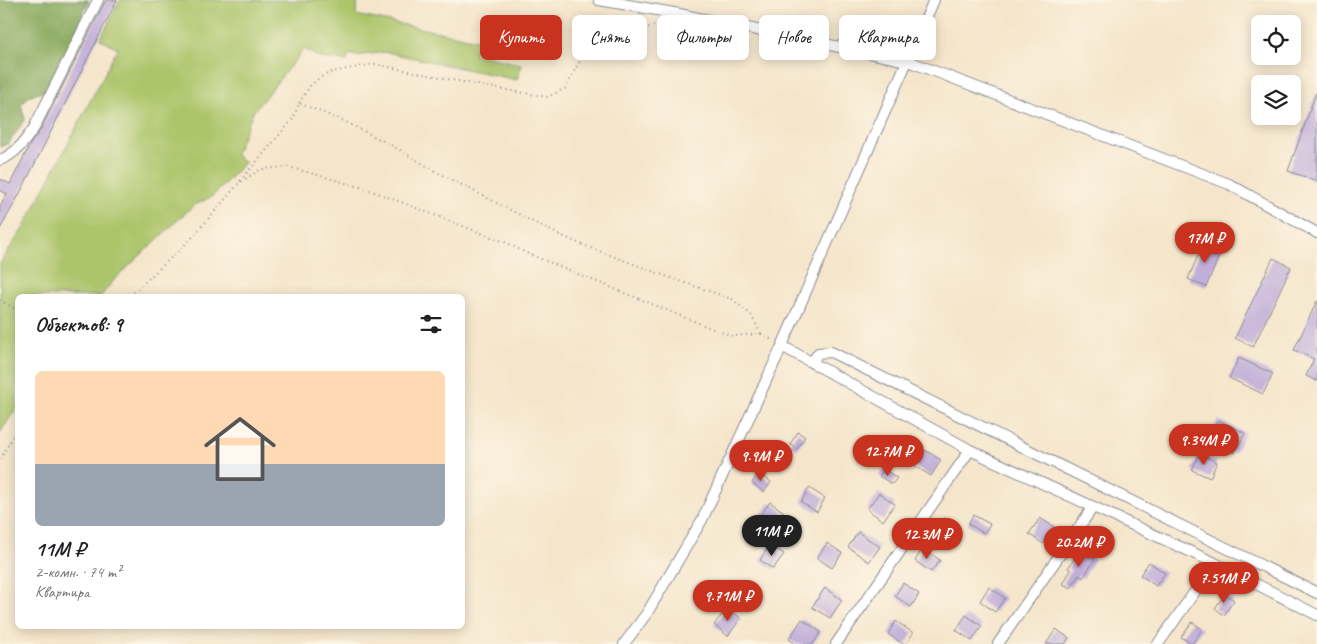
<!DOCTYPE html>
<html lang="ru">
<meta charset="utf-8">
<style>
body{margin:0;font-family:Caveat,sans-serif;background:#f2f2f2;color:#202124;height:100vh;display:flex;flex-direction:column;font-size:19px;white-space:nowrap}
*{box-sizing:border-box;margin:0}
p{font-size:16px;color:#757577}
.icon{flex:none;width:28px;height:28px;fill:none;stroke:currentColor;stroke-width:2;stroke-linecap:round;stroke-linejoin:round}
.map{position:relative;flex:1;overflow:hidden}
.drawer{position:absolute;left:15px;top:294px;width:450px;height:335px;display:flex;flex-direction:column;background:#fff;border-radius:8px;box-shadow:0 2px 12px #0003}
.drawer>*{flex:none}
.guide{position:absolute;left:480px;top:15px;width:475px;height:45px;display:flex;gap:10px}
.tools{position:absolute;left:1251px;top:15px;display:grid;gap:10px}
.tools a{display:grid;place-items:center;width:50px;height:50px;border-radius:8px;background:#fff;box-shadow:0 2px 12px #0003;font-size:25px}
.price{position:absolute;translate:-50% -42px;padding:0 11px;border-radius:18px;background:#c8321e;color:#fff;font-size:16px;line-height:32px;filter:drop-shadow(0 1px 2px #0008)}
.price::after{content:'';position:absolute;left:50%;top:30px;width:15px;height:11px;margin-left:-8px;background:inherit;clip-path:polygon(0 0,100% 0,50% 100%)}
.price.current{background:#222;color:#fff}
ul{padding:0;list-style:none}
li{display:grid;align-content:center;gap:10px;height:265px;padding:0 20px}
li+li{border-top:1px solid #e0e0e0}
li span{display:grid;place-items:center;height:155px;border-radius:8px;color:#555}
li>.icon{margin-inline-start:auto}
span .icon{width:90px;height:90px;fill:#fffc;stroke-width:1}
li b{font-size:21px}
h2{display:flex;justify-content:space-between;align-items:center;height:60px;padding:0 20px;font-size:21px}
.pill{padding:0 18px;border-radius:8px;background:#fff;box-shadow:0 2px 12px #0003;font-size:18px;line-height:45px}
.pill.current{background:#c8321e;color:#fff}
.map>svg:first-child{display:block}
</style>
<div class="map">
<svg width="1317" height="644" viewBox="0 0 1317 644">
<rect width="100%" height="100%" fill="#fcf5e5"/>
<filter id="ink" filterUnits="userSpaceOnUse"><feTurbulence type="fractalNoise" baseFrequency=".02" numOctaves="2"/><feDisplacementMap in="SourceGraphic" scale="10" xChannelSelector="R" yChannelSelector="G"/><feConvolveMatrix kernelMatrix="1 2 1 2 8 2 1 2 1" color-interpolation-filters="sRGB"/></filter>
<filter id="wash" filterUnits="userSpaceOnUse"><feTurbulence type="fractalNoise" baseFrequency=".0096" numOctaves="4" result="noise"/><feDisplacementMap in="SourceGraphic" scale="20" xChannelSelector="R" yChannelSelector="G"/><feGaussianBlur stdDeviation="1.12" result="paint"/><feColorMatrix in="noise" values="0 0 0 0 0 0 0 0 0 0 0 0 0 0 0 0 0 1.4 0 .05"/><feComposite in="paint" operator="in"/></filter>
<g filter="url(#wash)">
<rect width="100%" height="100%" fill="#f5e5ca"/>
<path fill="#acc56a" stroke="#647a64" d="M120,0h238l-2,15 122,25 -4,14 47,10 -4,16 -131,-28 -30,4 -7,-2 -2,7 -27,-3 -16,-9 -51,63 -18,43 10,7 -32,34 -20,10 -78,73 -14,17h-83l-1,111 -17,26v-170l24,-36 94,-179 -18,-9z"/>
<path fill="#89aa5e" stroke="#526c5e" d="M0,0h89l-20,50 -11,12 -3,11 -12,19 -12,3 -10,9 4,15 -16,24 -9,4z"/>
<g id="blocks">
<path fill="#c1aed9" d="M106,0h11l-98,195 -19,34v-22l7,-13 -7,-4v-11l10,5 21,-41 9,-12z
M1316,93h1v88l-29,-10z
M1204,242l18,7 -16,38 -18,-8z
M1273,258l18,9 -38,80 -18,-9z
M1317,301v80l-11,-5 8,-17 -20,-9z
M1239,358l34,16 -10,20 -34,-16z
M1218,420l27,13 -10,20 -27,-13z
M798,432l7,5 -8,12 -7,-5z
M925,450l16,10 -10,16 -16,-10z
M1199,454l18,8 -7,16 -18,-8z
M884,469l13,9 -5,6 -13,-8z
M758,473l13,9 -7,10 -12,-9z
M809,488l16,10 -8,14 -16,-10z
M879,493l16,11 -12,17 -16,-12z
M770,502l14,10 -14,19 -14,-9z
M973,515l17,9 -6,9 -16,-9z
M944,518l15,11 -7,11 -16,-11z
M1040,518l14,9 -11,17 -14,-10z
M858,532l22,15 -11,15 -21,-15z
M827,543l15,10 -10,15 -15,-10z
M770,545l14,9 -11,15 -13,-9z
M923,548l17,12 -9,12 -16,-11z
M1080,550l15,9 -12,19 -4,-3 -8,13 -8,-4 8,-14 -3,-2z
M1149,562l16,11 -9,13 -16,-11z
M903,583l16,11 -8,13 -16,-11z
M989,587l16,11 -10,14 -15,-11z
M825,588l17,12 -12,18 -18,-11z
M1225,594l9,6 -10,15 -9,-7z
M727,608l14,10 -13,18 -14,-11z
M966,615l16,11 -10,15 -16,-11z
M802,619l19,13 -8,12h-17l-7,-5z
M896,621l17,12 -7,11h-3l-15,-10z
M1192,622l10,7 -10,15 -11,-7z
M1056,629l13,9 -4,6h-19z"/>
</g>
</g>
<g filter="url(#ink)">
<use href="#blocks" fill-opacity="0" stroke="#888a94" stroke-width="1"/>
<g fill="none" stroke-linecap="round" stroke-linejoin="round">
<defs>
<path id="minor" d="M599,0l75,13 234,48 321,123 88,49
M0,160c16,-6 25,-19 34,-32l64,-128
M782,346l188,104 245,113 102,52
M812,363l6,-10 13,-1 486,241
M624,644l23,-31 55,-93 80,-174 152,-346
M836,644l134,-194
M998,644l95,-137
M1158,644l57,-81"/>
</defs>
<use href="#minor" stroke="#888a94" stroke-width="12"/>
<path stroke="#888a94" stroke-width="2" stroke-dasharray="1 4" stroke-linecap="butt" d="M299,103l11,-17 9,-8 13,-6 42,-8 109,22 65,11 18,-9 11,-22 10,-15 19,-9 58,-20
M240,181l53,-62 6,-16 47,19 45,23 46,27 110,57 31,14 90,34 64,22 19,16 10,19
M130,296l61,-57 48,-56 22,-14 28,-2 78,22 140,54 17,9 194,79 15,5 28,-2 13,7
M0,300l18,11
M0,459l18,-31"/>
<use href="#minor" stroke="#fff" stroke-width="10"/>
</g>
</g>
</svg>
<div class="tools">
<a><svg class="icon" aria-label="locate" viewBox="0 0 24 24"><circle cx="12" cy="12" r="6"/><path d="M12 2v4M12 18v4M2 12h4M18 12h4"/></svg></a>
<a><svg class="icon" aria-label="layers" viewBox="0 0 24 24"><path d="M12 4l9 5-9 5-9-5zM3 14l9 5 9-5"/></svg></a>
</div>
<b class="price" style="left:1205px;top:264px">17M ₽</b>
<b class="price" style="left:1204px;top:466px">9.34M ₽</b>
<b class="price" style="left:888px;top:477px">12.7M ₽</b>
<b class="price" style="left:761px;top:482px">9.9M ₽</b>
<b class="price current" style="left:772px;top:557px">11M ₽</b>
<b class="price" style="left:927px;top:560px">12.3M ₽</b>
<b class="price" style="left:1079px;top:568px">20.2M ₽</b>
<b class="price" style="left:1224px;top:604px">7.51M ₽</b>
<b class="price" style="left:728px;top:622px">9.71M ₽</b>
<div class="guide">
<a class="pill current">Купить</a>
<a class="pill">Снять</a>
<a class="pill">Фильтры</a>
<a class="pill">Новое</a>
<a class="pill">Квартира</a>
</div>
<section class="drawer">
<h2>Объектов: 9<svg class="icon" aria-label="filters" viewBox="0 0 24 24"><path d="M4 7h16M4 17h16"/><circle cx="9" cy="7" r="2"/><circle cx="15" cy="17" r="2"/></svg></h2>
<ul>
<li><span style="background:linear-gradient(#ffd9b3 60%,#9aa5b1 0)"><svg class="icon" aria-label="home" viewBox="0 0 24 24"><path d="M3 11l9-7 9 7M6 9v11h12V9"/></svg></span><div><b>11M ₽</b><p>2-комн. · 74 m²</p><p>Квартира</p></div></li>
</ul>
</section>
</div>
